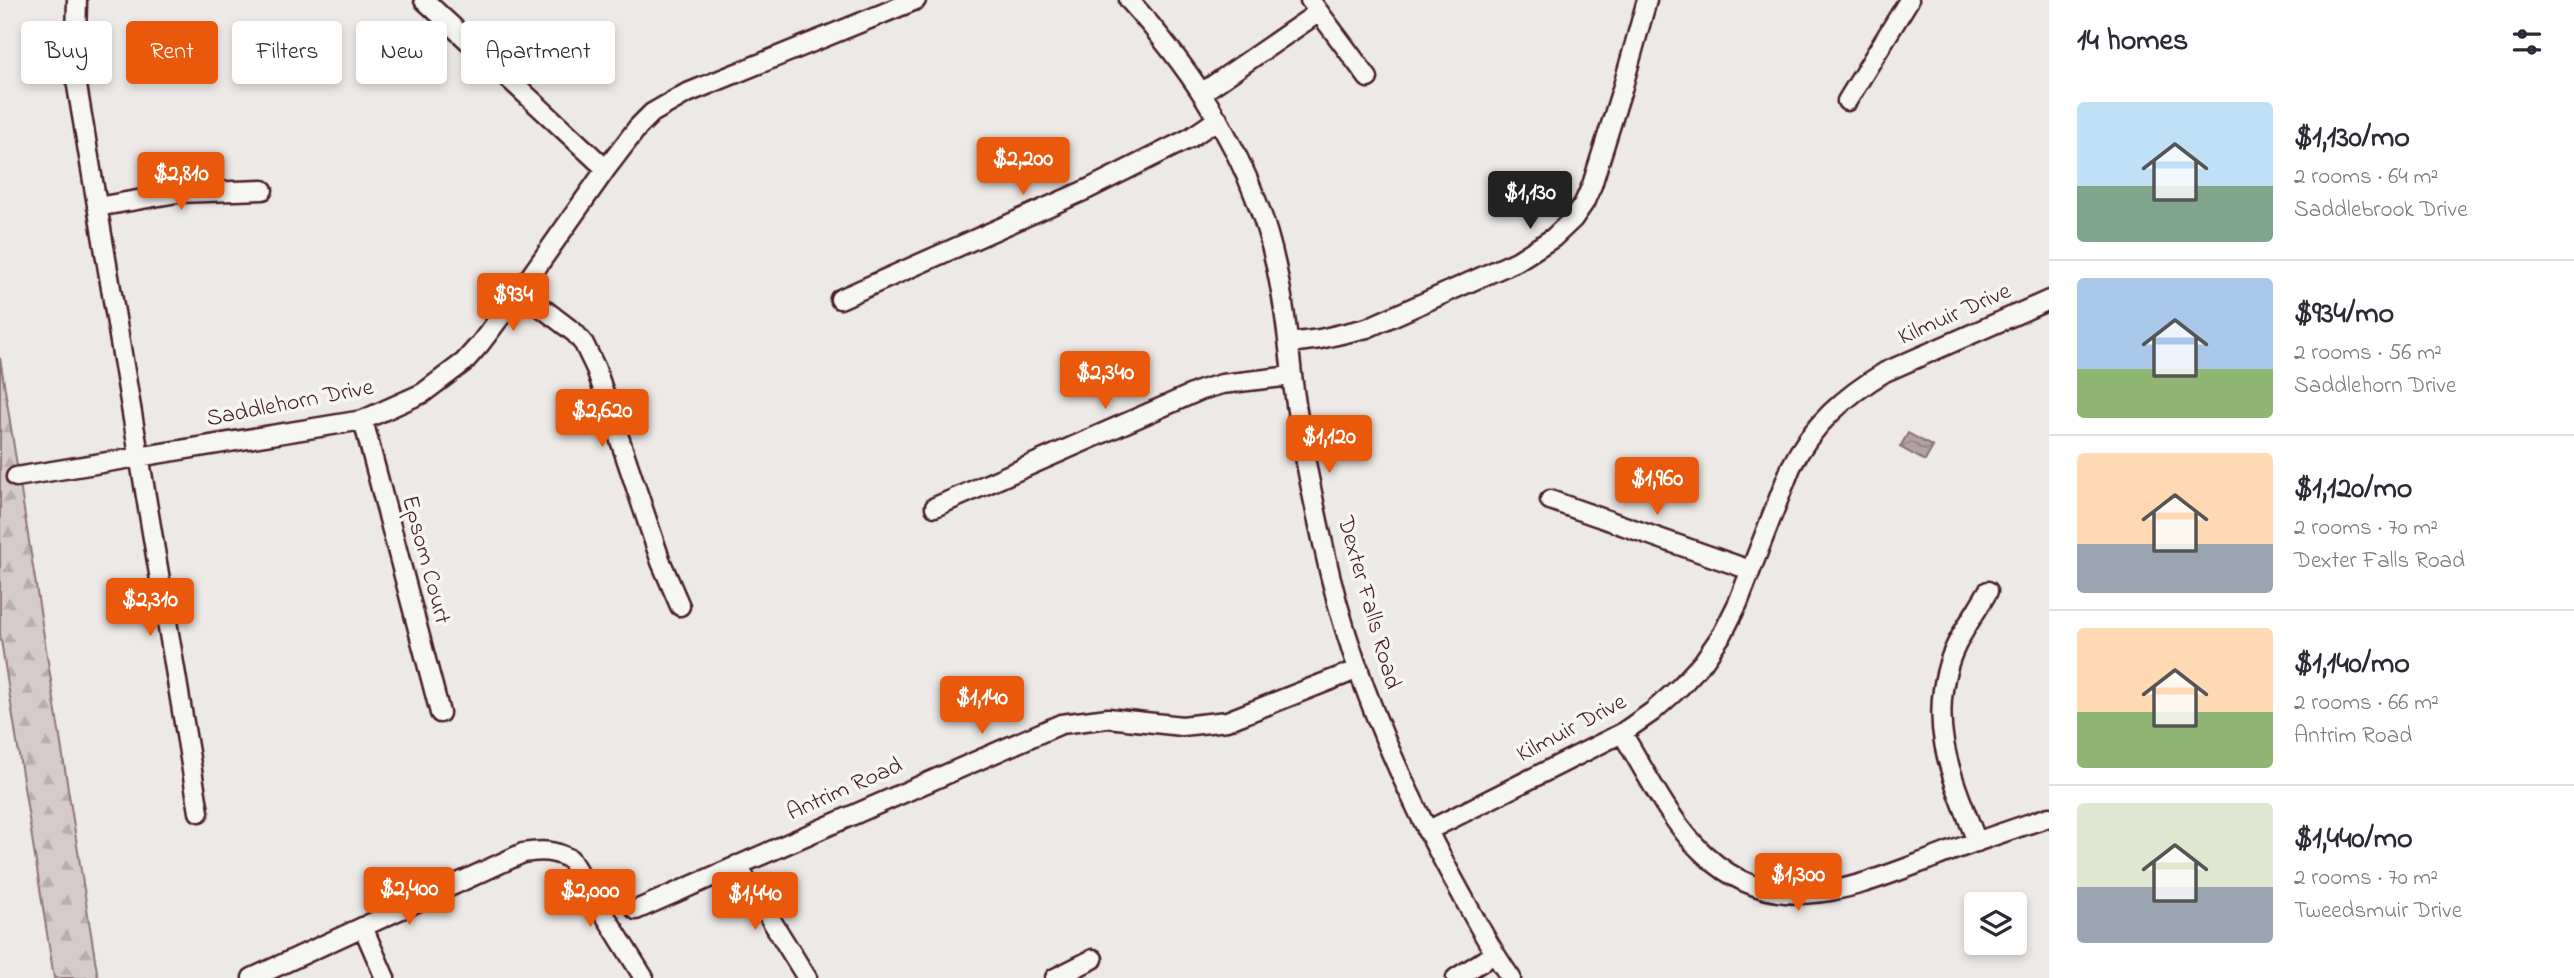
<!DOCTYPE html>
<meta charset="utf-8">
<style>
body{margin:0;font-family:"Indie Flower",sans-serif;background:#f2f2f3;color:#2b2b33;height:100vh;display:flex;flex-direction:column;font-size:26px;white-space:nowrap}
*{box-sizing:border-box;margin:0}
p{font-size:23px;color:#7c7c81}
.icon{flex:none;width:38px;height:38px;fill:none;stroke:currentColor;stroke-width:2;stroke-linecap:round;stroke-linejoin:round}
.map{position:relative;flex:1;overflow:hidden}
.panel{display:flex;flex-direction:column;background:#fff;width:525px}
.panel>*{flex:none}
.banner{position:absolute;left:21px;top:21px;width:665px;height:63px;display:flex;gap:14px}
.controls{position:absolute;left:1964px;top:892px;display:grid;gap:14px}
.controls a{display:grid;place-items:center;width:63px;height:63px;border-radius:7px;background:#fff;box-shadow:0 4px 10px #0003;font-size:35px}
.price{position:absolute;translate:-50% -60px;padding:0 16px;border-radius:7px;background:#ea580c;color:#fff;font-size:23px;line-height:46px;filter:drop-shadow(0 2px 4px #0008)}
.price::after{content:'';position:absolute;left:50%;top:42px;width:21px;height:16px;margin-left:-10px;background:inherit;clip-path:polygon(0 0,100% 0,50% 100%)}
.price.active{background:#222;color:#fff}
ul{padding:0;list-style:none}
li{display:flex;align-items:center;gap:21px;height:175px;padding:0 28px}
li+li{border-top:2px solid #e1e1e2}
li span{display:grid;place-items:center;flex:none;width:196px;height:140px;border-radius:7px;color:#555}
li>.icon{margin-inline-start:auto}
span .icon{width:84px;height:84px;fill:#fffc;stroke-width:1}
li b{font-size:30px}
h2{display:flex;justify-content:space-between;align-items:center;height:84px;padding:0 28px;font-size:30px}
.tag{padding:0 24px;border-radius:7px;background:#fff;box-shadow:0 4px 10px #0003;font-size:24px;line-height:63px}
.tag.active{background:#ea580c;color:#fff}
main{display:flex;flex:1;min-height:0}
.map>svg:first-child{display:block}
</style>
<main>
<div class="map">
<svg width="2049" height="978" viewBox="0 0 2049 978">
<defs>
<pattern id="forest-firs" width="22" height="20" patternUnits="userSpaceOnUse" patternTransform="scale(1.75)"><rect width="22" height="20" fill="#d4cbca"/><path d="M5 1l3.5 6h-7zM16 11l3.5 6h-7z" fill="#b8aeae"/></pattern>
<pattern id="water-waves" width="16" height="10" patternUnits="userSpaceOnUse" patternTransform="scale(1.75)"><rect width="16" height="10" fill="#b1a2a3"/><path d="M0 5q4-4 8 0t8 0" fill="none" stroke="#928385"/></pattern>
</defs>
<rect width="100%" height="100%" fill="#ece9e6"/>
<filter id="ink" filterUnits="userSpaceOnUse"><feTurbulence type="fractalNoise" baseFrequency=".0143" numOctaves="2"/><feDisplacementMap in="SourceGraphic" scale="14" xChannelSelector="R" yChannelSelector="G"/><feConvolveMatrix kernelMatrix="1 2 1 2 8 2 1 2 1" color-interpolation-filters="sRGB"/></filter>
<g filter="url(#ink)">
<path fill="url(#forest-firs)" stroke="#8f757a" stroke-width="2" d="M0,358l98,620h-44l-54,-344z"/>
<path fill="url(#water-waves)" stroke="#886e73" stroke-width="2" d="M1908,433l25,14 -8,14 -25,-14z"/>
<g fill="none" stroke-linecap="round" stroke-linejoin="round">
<defs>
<path id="minor" d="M77,0l-2,74 124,738
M424,0l182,169
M1129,0c57,64 100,126 130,207 20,54 27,111 33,168 7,58 19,116 32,173 24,115 72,226 128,329 19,34 36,69 59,101
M1310,0l58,78
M1203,92l116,-80
M1847,101l62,-101
M97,207l80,-14 86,-3
M520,291l55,42 9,11 12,25 65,193 19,44
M840,299l248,-110 102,-51 28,-19
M1290,343l30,-4 47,-11 150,-67 36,-23 20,-19 11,-16 8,-18 31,-99 24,-86
M363,420l77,293
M16,477l347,-57 60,-27 41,-31 16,-18 40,-53 86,-122 32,-42 14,-14 33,-19 231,-94
M1550,500l200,70
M935,507l266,-117 21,-6 70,-8
M1622,733c24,39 48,89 81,120 74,70 149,35 230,5 38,-15 77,-28 116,-41
M1427,831l195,-98 30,-21 28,-25 23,-25 20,-29 15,-30 53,-136c21,-42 54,-71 94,-95l164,-72
M1977,842c-23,-61 -49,-112 -28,-179 8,-25 26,-49 39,-72
M737,865l70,113
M636,910l425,-186 47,-6 74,8 45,-5 132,-52
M363,927l22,51
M252,978l271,-125c18,-3 30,-3 47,6l74,119
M1055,978l38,-19
M1456,978l38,-24"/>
</defs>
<use href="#minor" stroke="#4a1f2b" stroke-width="23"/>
<use href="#minor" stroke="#f6f6f2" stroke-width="18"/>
</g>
</g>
<g text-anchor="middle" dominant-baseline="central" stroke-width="7" stroke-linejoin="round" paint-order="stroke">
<g font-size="24" fill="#4a1f2b" stroke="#f6f6f2">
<text transform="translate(1955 315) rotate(-24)">Kilmuir Drive</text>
<text transform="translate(290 404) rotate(-11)">Saddlehorn Drive</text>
<text transform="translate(425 560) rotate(75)">Epsom Court</text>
<text transform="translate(1368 603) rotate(74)">Dexter Falls Road</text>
<text transform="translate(1572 729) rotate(-28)">Kilmuir Drive</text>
<text transform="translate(845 790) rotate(-24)">Antrim Road</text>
</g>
</g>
</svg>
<div class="controls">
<a><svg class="icon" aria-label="layers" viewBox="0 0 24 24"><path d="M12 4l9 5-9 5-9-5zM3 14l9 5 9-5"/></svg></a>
</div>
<b class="price" style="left:1023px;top:197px">$2,200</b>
<b class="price" style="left:181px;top:212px">$2,810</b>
<b class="price active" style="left:1530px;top:231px">$1,130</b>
<b class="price" style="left:513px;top:333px">$934</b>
<b class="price" style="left:1105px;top:411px">$2,340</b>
<b class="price" style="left:602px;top:449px">$2,620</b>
<b class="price" style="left:1329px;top:475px">$1,120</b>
<b class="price" style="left:1657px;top:517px">$1,960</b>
<b class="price" style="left:150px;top:638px">$2,310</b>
<b class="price" style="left:982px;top:736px">$1,140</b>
<b class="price" style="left:1798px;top:913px">$1,300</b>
<b class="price" style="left:409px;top:927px">$2,400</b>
<b class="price" style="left:590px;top:929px">$2,000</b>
<b class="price" style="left:755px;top:932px">$1,440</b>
<div class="banner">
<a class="tag">Buy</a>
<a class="tag active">Rent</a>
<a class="tag">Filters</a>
<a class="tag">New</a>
<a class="tag">Apartment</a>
</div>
</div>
<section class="panel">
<h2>14 homes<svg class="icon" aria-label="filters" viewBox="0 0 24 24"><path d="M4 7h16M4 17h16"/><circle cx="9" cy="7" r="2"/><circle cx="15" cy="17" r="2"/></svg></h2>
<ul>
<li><span style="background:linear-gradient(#bfe0f5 60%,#7fa58c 0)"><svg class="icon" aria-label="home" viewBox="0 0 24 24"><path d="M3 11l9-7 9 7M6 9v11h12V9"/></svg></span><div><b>$1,130/mo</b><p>2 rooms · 64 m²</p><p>Saddlebrook Drive</p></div></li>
<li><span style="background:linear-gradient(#a9c7e8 65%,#8fb573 0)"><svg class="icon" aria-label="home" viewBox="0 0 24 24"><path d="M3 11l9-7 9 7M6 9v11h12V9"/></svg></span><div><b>$934/mo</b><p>2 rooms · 56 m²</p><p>Saddlehorn Drive</p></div></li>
<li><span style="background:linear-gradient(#ffd9b3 65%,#9aa5b1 0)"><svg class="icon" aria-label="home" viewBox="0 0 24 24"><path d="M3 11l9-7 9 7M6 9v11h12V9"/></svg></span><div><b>$1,120/mo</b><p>2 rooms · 70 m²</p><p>Dexter Falls Road</p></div></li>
<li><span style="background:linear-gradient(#ffd9b3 60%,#8fb573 0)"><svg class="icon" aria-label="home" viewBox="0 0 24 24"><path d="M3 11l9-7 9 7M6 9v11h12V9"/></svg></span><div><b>$1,140/mo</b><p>2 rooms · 66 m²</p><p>Antrim Road</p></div></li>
<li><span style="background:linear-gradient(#dfe7d0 60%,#9aa5b1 0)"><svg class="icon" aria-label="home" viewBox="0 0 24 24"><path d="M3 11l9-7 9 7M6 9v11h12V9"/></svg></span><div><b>$1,440/mo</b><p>2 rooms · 70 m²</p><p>Tweedsmuir Drive</p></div></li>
</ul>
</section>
</main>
